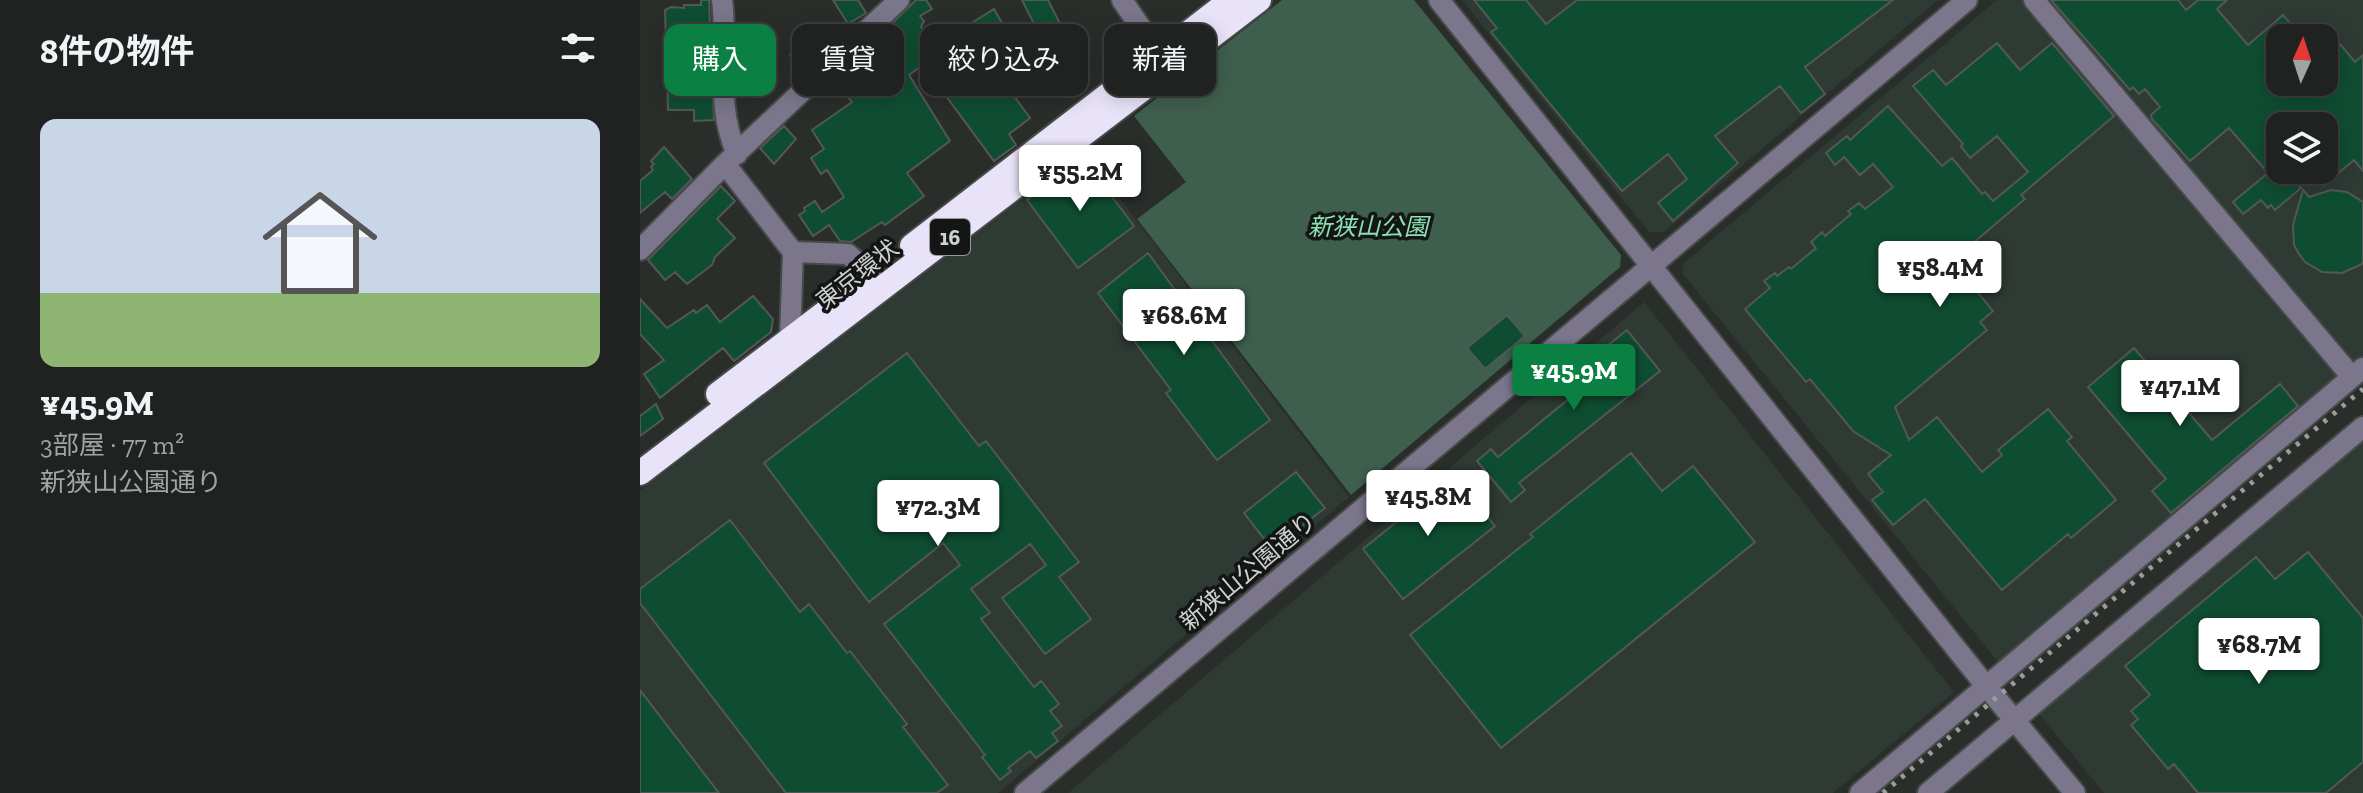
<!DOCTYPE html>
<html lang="ja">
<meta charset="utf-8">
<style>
body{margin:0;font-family:"Zilla Slab","Noto Sans JP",serif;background:#272a29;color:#f1f3f6;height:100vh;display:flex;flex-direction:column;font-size:30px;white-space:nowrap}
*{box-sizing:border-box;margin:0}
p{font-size:26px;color:#a1a4a5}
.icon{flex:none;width:44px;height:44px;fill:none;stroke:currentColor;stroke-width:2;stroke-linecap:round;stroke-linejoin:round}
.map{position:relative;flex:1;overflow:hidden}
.side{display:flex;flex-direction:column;background:#1f2220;width:640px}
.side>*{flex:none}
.guide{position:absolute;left:24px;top:24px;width:760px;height:72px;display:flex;gap:16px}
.needle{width:52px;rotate:3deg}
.fabs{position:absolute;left:1626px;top:24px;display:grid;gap:16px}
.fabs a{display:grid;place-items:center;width:72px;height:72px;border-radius:16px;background:#1f2220;box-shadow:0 4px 20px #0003,0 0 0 2px #3c3f3e;font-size:40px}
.price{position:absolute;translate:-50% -68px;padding:0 18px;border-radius:8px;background:#fff;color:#222;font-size:26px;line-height:52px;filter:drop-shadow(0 2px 4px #0008)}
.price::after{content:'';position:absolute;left:50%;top:48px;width:24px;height:18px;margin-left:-12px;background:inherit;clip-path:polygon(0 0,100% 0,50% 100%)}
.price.selected{background:#0b8043;color:#fff}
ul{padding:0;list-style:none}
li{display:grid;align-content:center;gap:16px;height:424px;padding:0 40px}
li span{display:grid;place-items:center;height:248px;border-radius:16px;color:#555}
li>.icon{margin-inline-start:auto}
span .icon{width:144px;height:144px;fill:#fffc;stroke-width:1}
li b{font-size:34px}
h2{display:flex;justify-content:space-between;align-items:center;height:96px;padding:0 40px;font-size:34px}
.tag{padding:0 28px;border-radius:16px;background:#1f2220;box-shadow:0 4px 20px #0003,0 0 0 2px #3c3f3e;font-size:28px;line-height:72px}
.tag.selected{background:#0b8043;color:#fff}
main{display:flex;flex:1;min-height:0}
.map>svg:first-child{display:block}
</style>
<main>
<section class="side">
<h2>8件の物件<svg class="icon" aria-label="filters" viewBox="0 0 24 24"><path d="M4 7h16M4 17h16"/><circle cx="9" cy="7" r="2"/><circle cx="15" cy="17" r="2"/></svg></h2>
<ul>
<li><span style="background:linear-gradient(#c9d6e8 70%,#8fb573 0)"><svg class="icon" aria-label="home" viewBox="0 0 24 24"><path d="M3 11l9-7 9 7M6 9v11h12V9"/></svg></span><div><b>¥45.9M</b><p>3部屋 · 77 m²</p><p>新狭山公園通り</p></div></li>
</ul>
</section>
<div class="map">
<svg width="1723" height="793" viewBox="0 0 1723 793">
<rect width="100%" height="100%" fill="#292e2b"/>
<path fill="#2f3a34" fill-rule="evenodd" d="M822,0h476l-274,232h-15z
M1357,0h25l314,371v8l-337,284 -317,-390 2,-10z
M1406,0h317v357l-5,4 -7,-1zM1640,38h44v44h-44zM1640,126h44v44h-44z
M444,152l265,345 -351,296h-358v-302z
M1004,302l310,390 -121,101h-765z
M1723,441v352h-259l-65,-79z"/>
<path fill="#3f5f4e" d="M642,0h132l207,255 -1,12 -269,228 -214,-276 49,-37 -52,-66z"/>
<path fill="#0f4d32" stroke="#525855" stroke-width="2" fill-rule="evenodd" d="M61,0h8l5,120 -20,1v-11h-26l-3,-100 6,-3 13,1v-3h17z
M193,0h25l8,13 -18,11z
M276,0h10l6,9 -12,7 4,5 -3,6 29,49 22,-14 -3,-12 5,-3 -12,-18 32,-20 21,37 -22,16 4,7 -2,1 35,48 -21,16 7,11 -22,16 -71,-96 -14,10 41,66 -43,32 17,23 -39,29 -3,-3 -31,20 -11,-1 -11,-16 -16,11 -14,-21 6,-4 -1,-3 11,-7 7,11 22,-15 -17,-27 -6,4 -10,-16 13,-9 -12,-19 40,-28 -18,-22 19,-19 23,26 7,-5 -19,-31z
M382,0h26l27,53 -21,10z
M834,0h52l20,24 31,-24h316l-88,67 20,27 -24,19 -21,-27 -65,50 23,27 -65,58 -15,-18 29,-24 -19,-25 -46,37 -131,-159 6,-4z
M1411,0h127l8,10 12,-10h29l-10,9 31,36 35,-30 20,23h-23v44h44v-57l31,37 8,-7v116l-9,-11 -30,25v-59h-44v44h6l15,18 -26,22 -4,-5 -3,3 -7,-8 -18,14 -10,-12 35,-29 -39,-45 -39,33 -38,-42 -1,-4 9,-8 -15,-18 -6,5 -6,-7 -3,3z
M176,31l6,7 5,-6 9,10 -32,29 -14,-16z
M1357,43l23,27 32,-27 62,73 -93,79 4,4 -73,62 41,50 -13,11 7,8 -92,77 14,33 28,-23 45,55 20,-17 -4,-5 50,-41 24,28 -5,4 49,59 -45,38 -3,-4 -66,56 -77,-91 -32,26 -21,-25 11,-8 -15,-18 23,-19 -38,-24 -43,-52 -4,3 -61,-73 25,-21 -6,-7 11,-8 2,3 12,-9 2,2 25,-21 -5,-6 11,-10 3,4 26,-22 -3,-3 11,-8 6,6 28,-22 -20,-23 -13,11 -16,-18 -9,8 -9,-12 21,-17 3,4 38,-34 54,60 10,-8 30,36 3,-2 8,9 35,-29 -31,-36 -27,22 -9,-12 2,-2 -50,-58 20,-16 13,15z
M144,126l12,13 -22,25 -14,-16z
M24,147l28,32 -20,20 -7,-7 -25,21v-32l13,-11 -2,-3 3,-3 -3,-3z
M442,157l52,69 -56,42 -51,-68z
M81,186l14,15 -18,18 18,19 -20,19 -3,8 -25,19 -12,-12 -10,8 -17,-20z
M1663,190l6,7 22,-7 16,2 16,10v61l-3,2 -18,8 -20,-1 -17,-10 -6,-8 -5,-9 -1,-20z
M508,253l122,167 -53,40 -51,-67 5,-3 -73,-97z
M113,296l20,23 -2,13 -37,29 -11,-13 -63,50 -16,-24 20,-14 -24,-26v-35l27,29 27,-18 2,3 11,-8 13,17z
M867,315l18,21 -40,33 -18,-21z
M987,330l33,41 -141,112 6,7 -14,12 -34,-41 14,-12 7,8 73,-60 -11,-13z
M1494,348l78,92 68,-56 18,22 -127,107 -19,-22 14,-12 -78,-92z
M267,353l72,93 7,-5 93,121 -20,15 32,42 -46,35 -43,-56 44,-33 -16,-21 -59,45 19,24 -9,6 53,68 7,-6 18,23 -9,7 12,15 -10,7 6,8 -22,17 -6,-7 -22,17 3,3 -11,9 -18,-23 3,-2 -101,-131 76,-59 -17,-22 -74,59 -105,-139zM280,483l18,23 -19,14 -18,-22z
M16,404l7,15 -23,17v-20z
M991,453l31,38 31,-25 62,76 -254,206 -91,-113 123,-98 -3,-3z
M656,472l29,36 -53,41 -28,-36z
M811,478l28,34 3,-2 13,16 -92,73 -40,-50z
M90,520l70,92 9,-8 38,49 3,-2 57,73 -4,3 45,58 -11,8h-151l-146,-190v-14z
M1668,552l55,66v144l-37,31h-128l-24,-29 -6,5 -37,-44 7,-6 -7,-8 19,-16 -25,-29 131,-109 19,22z
M0,690l79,103h-79z"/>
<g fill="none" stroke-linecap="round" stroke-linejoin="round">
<defs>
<path id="minor" d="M82,0c7,52 -8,104 15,154
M482,0l37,54
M799,0l547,686 89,107
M1394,0l318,377
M85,164l68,88 55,2 24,22
M0,250l85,-86 174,-164
M150,339l3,-87
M385,793l942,-793
M1220,793l503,-425
M1288,793l435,-366"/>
<path id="highway" d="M272,246l319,-246
M78,394l146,-111
M0,473l619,-473"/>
</defs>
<use href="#minor" stroke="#474c49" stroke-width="24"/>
<use href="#highway" stroke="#474c49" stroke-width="28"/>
<use href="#minor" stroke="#7c768c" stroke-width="20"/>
<use href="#highway" stroke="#e9e3f9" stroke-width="24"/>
<path stroke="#9a9e9b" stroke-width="5" stroke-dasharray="4 8" stroke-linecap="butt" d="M1243,793l480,-404"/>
</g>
<g text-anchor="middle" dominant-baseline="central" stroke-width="7" stroke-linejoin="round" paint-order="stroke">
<rect fill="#131614" stroke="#979a98" stroke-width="2" x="290" y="219" width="40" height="36" rx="6"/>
<g font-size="22" font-weight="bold" fill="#cfd2d0">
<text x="310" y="237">16</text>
</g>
<g font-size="24" font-style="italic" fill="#89e0b3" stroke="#131614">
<text x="728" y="226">新狭山公園</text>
</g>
<g font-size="24" fill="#cfd2d0" stroke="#131614">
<text transform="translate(217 274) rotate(-38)">東京環状</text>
<text transform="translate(608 571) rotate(-40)">新狭山公園通り</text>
</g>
</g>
</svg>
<div class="fabs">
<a><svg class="needle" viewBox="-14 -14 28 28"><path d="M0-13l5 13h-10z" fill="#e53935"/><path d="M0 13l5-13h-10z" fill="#a1a4a5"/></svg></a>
<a><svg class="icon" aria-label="layers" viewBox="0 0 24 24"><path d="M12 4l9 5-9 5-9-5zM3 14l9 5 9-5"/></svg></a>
</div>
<b class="price" style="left:440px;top:213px">¥55.2M</b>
<b class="price" style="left:1300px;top:309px">¥58.4M</b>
<b class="price" style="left:544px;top:357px">¥68.6M</b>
<b class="price selected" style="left:934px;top:412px">¥45.9M</b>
<b class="price" style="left:1540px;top:428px">¥47.1M</b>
<b class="price" style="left:788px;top:538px">¥45.8M</b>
<b class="price" style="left:298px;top:548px">¥72.3M</b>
<b class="price" style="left:1619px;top:686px">¥68.7M</b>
<div class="guide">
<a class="tag selected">購入</a>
<a class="tag">賃貸</a>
<a class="tag">絞り込み</a>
<a class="tag">新着</a>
</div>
</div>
</main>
